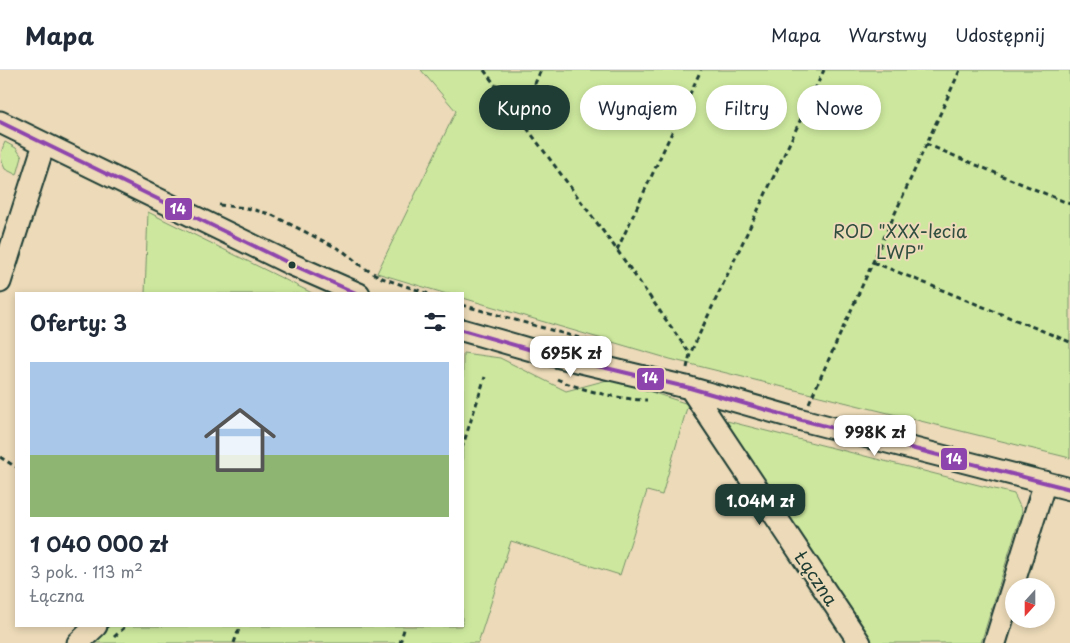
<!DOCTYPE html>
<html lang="pl">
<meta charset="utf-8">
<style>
body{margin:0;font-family:"Playpen Sans",sans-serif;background:#f2f2f3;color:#1f2937;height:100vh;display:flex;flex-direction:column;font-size:19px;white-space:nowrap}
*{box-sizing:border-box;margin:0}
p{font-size:16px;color:#747a83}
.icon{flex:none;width:28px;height:28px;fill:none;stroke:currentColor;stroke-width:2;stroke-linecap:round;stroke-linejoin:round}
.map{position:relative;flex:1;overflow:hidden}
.sheet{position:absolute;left:15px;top:222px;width:449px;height:335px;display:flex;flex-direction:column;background:#fff;border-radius:0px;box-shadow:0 2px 8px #0003}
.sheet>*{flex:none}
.hud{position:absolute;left:479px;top:15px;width:475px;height:45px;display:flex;gap:10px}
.needle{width:32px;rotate:201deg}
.buttons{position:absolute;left:1005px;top:508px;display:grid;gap:10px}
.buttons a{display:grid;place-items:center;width:50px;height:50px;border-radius:50%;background:#fff;box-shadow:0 2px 8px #0003;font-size:25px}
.price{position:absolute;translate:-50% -42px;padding:0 11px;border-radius:10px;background:#fff;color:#222;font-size:16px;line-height:32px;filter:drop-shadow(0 1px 2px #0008)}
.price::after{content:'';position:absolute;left:50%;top:30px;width:15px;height:11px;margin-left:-8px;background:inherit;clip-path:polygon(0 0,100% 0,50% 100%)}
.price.active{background:#1f3d34;color:#fff}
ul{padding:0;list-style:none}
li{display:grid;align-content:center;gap:10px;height:265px;padding:0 15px}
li+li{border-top:1px solid #e0e1e3}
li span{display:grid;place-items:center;height:155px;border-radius:0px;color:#555}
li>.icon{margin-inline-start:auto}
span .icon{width:90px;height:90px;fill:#fffc;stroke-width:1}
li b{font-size:21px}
h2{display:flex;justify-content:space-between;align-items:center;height:60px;padding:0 15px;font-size:21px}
.pill{padding:0 18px;border-radius:22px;background:#fff;box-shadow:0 2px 8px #0003;font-size:18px;line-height:45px}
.pill.active{background:#1f3d34;color:#fff}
header{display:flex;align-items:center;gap:30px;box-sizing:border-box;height:70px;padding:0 25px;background:#fff;border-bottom:1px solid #e0e1e3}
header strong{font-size:24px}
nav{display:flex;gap:28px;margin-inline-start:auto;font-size:18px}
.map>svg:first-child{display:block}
</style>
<header>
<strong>Mapa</strong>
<nav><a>Mapa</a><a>Warstwy</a><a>Udostępnij</a></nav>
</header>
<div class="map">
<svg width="1070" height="573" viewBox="0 0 1070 573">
<rect width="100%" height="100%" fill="#ecdab8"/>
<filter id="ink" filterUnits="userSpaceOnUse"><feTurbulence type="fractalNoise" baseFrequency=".02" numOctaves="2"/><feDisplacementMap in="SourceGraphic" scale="10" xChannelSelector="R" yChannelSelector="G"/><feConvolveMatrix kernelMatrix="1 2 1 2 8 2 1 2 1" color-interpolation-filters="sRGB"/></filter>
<g filter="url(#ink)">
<path fill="#cde89e" stroke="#769269" d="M421,0h649v388l-400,-99 -207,-61 -1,-4h-15l-70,-21 79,-162z
M5,72l11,6 6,9 -5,18 -12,-6c-5,-11 -5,-16 0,-27z
M148,142l166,82h-169z
M463,283l37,5 66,33 45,-12 77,25 -26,91 -15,-4 -27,84 -109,-34 -33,102h-386l17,-17h353z
M723,350l291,74 8,17 -41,132h-113z"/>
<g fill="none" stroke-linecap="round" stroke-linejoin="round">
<defs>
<path id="minor" d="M0,52l293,143 66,29
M0,212l44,-138
M462,260l73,21 155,37 112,32 268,69
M690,318l170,255
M78,573l18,-17
M995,573l50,-161"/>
</defs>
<use href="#minor" stroke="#1f3d34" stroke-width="25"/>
<path stroke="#1f3d34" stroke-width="3" stroke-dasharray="5 4" stroke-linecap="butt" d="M484,0l133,180 73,104
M520,47l21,-47
M926,74l144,60
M219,135l28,3 23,6 73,37 21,17 18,10 47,16
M617,180l84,-180
M873,192l197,80
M462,235l135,38
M687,298l3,-14 134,-284
M557,309c23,11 65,21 90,21
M809,333l151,-333
M462,378l23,-71
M0,387l16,10
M114,567l12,-11
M234,573l6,-17
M400,573l5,-17"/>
<use href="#minor" stroke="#ecdab8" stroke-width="21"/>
<defs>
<path id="bus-1" d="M0,52l293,143 65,29
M462,260l73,21 155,37 112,32 268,69"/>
</defs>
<use href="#bus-1" stroke="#ecdab8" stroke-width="8"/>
<use href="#bus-1" stroke="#8e44ad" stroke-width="4"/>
</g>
</g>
<circle fill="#1f3d34" stroke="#ecdab8" stroke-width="2" cx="292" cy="195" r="4.5"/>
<g text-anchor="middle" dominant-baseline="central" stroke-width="4" stroke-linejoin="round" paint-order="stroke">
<g font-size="18" fill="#304e3f" stroke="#ecdab8">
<text x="900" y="160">ROD "XXX-lecia<tspan x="900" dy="21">LWP"</tspan></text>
</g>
<g font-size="18" fill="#1f3d34" stroke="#ecdab8">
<text transform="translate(817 508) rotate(56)">Łączna</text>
</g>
</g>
<g stroke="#ecdab8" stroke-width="2">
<rect x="164" y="127" width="29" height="24" rx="5" fill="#8e44ad"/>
<rect x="636" y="297" width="29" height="24" rx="5" fill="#8e44ad"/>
<rect x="940" y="377" width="28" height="24" rx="5" fill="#8e44ad"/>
</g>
<g font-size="14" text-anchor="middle" font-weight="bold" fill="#fff">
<text x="178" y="144">14</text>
<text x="650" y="313">14</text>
<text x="954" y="394">14</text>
</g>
</svg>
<div class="buttons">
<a><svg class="needle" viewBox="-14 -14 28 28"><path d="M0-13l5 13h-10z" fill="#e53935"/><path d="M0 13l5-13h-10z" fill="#747a83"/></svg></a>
</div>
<b class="price" style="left:571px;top:308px">695K zł</b>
<b class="price" style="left:875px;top:387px">998K zł</b>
<b class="price active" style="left:760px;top:456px">1.04M zł</b>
<div class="hud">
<a class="pill active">Kupno</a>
<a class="pill">Wynajem</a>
<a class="pill">Filtry</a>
<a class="pill">Nowe</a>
</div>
<section class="sheet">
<h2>Oferty: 3<svg class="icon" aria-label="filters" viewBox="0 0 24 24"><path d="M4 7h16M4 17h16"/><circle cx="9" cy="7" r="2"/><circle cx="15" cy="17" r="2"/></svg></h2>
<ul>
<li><span style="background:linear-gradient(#a9c7e8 60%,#8fb573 0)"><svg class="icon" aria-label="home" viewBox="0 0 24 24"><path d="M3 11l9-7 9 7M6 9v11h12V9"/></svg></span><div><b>1 040 000 zł</b><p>3 pok. · 113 m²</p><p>Łączna</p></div></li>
</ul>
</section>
</div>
